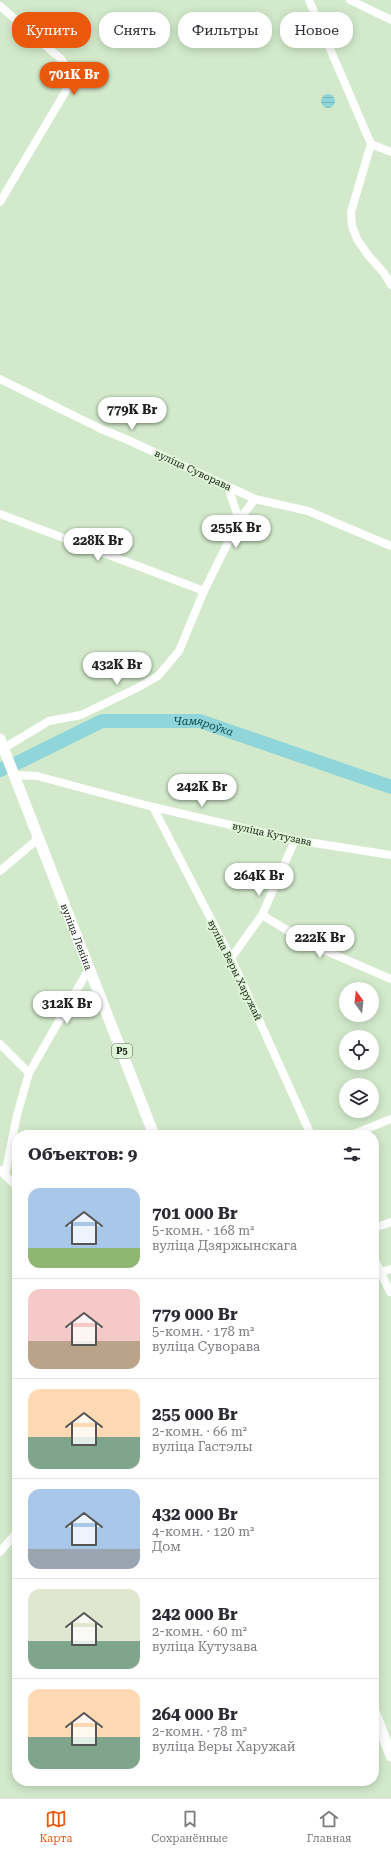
<!DOCTYPE html>
<html lang="ru">
<meta charset="utf-8">
<style>
body{margin:0;font-family:"Roboto Serif",serif;background:#f2f2f3;color:#2b2b33;height:100vh;display:flex;flex-direction:column;font-size:15px;white-space:nowrap}
*{box-sizing:border-box;margin:0}
p{font-size:13px;color:#7c7c81}
.icon{flex:none;width:22px;height:22px;fill:none;stroke:currentColor;stroke-width:2;stroke-linecap:round;stroke-linejoin:round}
.map{position:relative;flex:1;overflow:hidden}
.panel{position:absolute;left:12px;top:1130px;width:367px;height:656px;display:flex;flex-direction:column;background:#fff;border-radius:16px;box-shadow:0 2px 10px #0003}
.panel>*{flex:none}
.hud{position:absolute;left:12px;top:12px;width:367px;height:36px;display:flex;gap:8px}
.needle{width:26px;rotate:345deg}
.buttons{position:absolute;left:339px;top:982px;display:grid;gap:8px}
.buttons a{display:grid;place-items:center;width:40px;height:40px;border-radius:50%;background:#fff;box-shadow:0 2px 10px #0003;font-size:20px}
.price{position:absolute;translate:-50% -34px;padding:0 9px;border-radius:14px;background:#fff;color:#222;font-size:13px;line-height:26px;filter:drop-shadow(0 1px 2px #0008)}
.price::after{content:'';position:absolute;left:50%;top:24px;width:12px;height:9px;margin-left:-6px;background:inherit;clip-path:polygon(0 0,100% 0,50% 100%)}
.price.current{background:#ea580c;color:#fff}
ul{padding:0;list-style:none}
li{display:flex;align-items:center;gap:12px;height:100px;padding:0 16px}
li+li{border-top:1px solid #e1e1e2}
li span{display:grid;place-items:center;flex:none;width:112px;height:80px;border-radius:12px;color:#555}
li>.icon{margin-inline-start:auto}
span .icon{width:48px;height:48px;fill:#fffc;stroke-width:1}
li b{font-size:17px}
h2{display:flex;justify-content:space-between;align-items:center;height:48px;padding:0 16px;font-size:17px}
.pill{padding:0 14px;border-radius:16px;background:#fff;box-shadow:0 2px 10px #0003;font-size:14px;line-height:36px}
.pill.current{background:#ea580c;color:#fff}
.tabs{display:flex;justify-content:space-around;align-items:center;height:56px;border-top:1px solid #e1e1e2;background:#fff;font-size:11px;color:#7c7c81}
.tabs a{display:grid;justify-items:center;gap:2px}
.tabs .current{color:#ea580c}
.map>svg:first-child{display:block}
</style>
<div class="map">
<svg width="391" height="1798" viewBox="0 0 391 1798">
<defs>
<pattern id="water-rules" width="6" height="5" patternUnits="userSpaceOnUse"><rect width="6" height="5" fill="#8fd5d9"/><path d="M0 2.5h6" fill="none" stroke="#7ab6b9"/></pattern>
</defs>
<rect width="100%" height="100%" fill="#d2eacb"/>
<path fill="url(#water-rules)" d="M321 101a7 7 0 1 1 14 0a7 7 0 1 1-14 0Z"/>
<g fill="none" stroke-linecap="round" stroke-linejoin="round">
<g stroke="#8fd5d9" stroke-width="14">
<path id="s1" d="M17,763l85,-42h98l191,66"/>
<path d="M0,770l4,-2"/>
</g>
<path stroke="#fff" stroke-width="8" d="M309,0l62,144
M350,0l41,20
M0,6l61,53c7,10 9,17 6,30l-67,113
M371,144l-20,68 1,14 5,13 11,16 16,18 7,12
M371,144l20,8
M0,379l101,50 27,11 127,59 53,12 83,35
M228,487l11,33
M0,514l204,77
M4,748l45,-27 32,-6 56,-27 21,-12 21,-25 25,-60 35,-71 16,-21
M14,775l23,1 116,31 142,33 96,15
M153,807l78,151 80,177
M0,871l39,-33
M262,915l48,29 81,35
M231,958l31,-43 33,-75
M0,1044l29,29 -12,42 -12,60
M29,1073l61,-106
M351,1135l40,-16
M0,1170l17,17
M374,1228l17,-6
M374,1258l16,34
M380,1272l11,-3
M0,1552l17,-20"/>
<g stroke="#fff" stroke-width="11">
<path id="s2" d="M0,739l154,396"/>
<path d="M374,1711l17,45"/>
</g>
</g>
<g text-anchor="middle" dominant-baseline="central" stroke-width="3.5" stroke-linejoin="round" paint-order="stroke">
<rect fill="#dff7d8" stroke="#525e4d" stroke-width="1" x="112" y="1044" width="20" height="14" rx="3"/>
<g font-size="9" font-weight="bold" fill="#151d12">
<text x="122" y="1051">Р5</text>
</g>
<g font-size="10" fill="#151d12" stroke="#dff7d8">
<text transform="translate(193 470) rotate(25)">вуліца Суворава</text>
<text transform="translate(272 834) rotate(12)">вуліца Кутузава</text>
<text stroke="none"><textPath href="#s2" startOffset="212">вуліца Леніна</textPath></text>
<text transform="translate(235 970) rotate(64)">вуліца Веры Харужай</text>
</g>
<g font-size="11" font-style="italic" fill="#084a4d" stroke="#dff7d8">
<text stroke="none"><textPath href="#s1" startOffset="197">Чамяроўка</textPath></text>
</g>
</g>
</svg>
<div class="buttons">
<a><svg class="needle" viewBox="-14 -14 28 28"><path d="M0-13l5 13h-10z" fill="#e53935"/><path d="M0 13l5-13h-10z" fill="#7c7c81"/></svg></a>
<a><svg class="icon" aria-label="locate" viewBox="0 0 24 24"><circle cx="12" cy="12" r="6"/><path d="M12 2v4M12 18v4M2 12h4M18 12h4"/></svg></a>
<a><svg class="icon" aria-label="layers" viewBox="0 0 24 24"><path d="M12 4l9 5-9 5-9-5zM3 14l9 5 9-5"/></svg></a>
</div>
<b class="price current" style="left:74px;top:96px">701K Br</b>
<b class="price" style="left:132px;top:431px">779K Br</b>
<b class="price" style="left:236px;top:549px">255K Br</b>
<b class="price" style="left:98px;top:562px">228K Br</b>
<b class="price" style="left:117px;top:686px">432K Br</b>
<b class="price" style="left:202px;top:808px">242K Br</b>
<b class="price" style="left:259px;top:897px">264K Br</b>
<b class="price" style="left:320px;top:959px">222K Br</b>
<b class="price" style="left:67px;top:1025px">312K Br</b>
<div class="hud">
<a class="pill current">Купить</a>
<a class="pill">Снять</a>
<a class="pill">Фильтры</a>
<a class="pill">Новое</a>
</div>
<section class="panel">
<h2>Объектов: 9<svg class="icon" aria-label="filters" viewBox="0 0 24 24"><path d="M4 7h16M4 17h16"/><circle cx="9" cy="7" r="2"/><circle cx="15" cy="17" r="2"/></svg></h2>
<ul>
<li><span style="background:linear-gradient(#a9c7e8 75%,#8fb573 0)"><svg class="icon" aria-label="home" viewBox="0 0 24 24"><path d="M3 11l9-7 9 7M6 9v11h12V9"/></svg></span><div><b>701 000 Br</b><p>5-комн. · 168 m²</p><p>вуліца Дзяржынскага</p></div></li>
<li><span style="background:linear-gradient(#f6c9c9 65%,#b9a48a 0)"><svg class="icon" aria-label="home" viewBox="0 0 24 24"><path d="M3 11l9-7 9 7M6 9v11h12V9"/></svg></span><div><b>779 000 Br</b><p>5-комн. · 178 m²</p><p>вуліца Суворава</p></div></li>
<li><span style="background:linear-gradient(#ffd9b3 60%,#7fa58c 0)"><svg class="icon" aria-label="home" viewBox="0 0 24 24"><path d="M3 11l9-7 9 7M6 9v11h12V9"/></svg></span><div><b>255 000 Br</b><p>2-комн. · 66 m²</p><p>вуліца Гастэлы</p></div></li>
<li><span style="background:linear-gradient(#a9c7e8 75%,#9aa5b1 0)"><svg class="icon" aria-label="home" viewBox="0 0 24 24"><path d="M3 11l9-7 9 7M6 9v11h12V9"/></svg></span><div><b>432 000 Br</b><p>4-комн. · 120 m²</p><p>Дом</p></div></li>
<li><span style="background:linear-gradient(#dfe7d0 65%,#7fa58c 0)"><svg class="icon" aria-label="home" viewBox="0 0 24 24"><path d="M3 11l9-7 9 7M6 9v11h12V9"/></svg></span><div><b>242 000 Br</b><p>2-комн. · 60 m²</p><p>вуліца Кутузава</p></div></li>
<li><span style="background:linear-gradient(#ffd9b3 60%,#7fa58c 0)"><svg class="icon" aria-label="home" viewBox="0 0 24 24"><path d="M3 11l9-7 9 7M6 9v11h12V9"/></svg></span><div><b>264 000 Br</b><p>2-комн. · 78 m²</p><p>вуліца Веры Харужай</p></div></li>
</ul>
</section>
</div>
<nav class="tabs">
<a class="current"><svg class="icon" aria-label="map" viewBox="0 0 24 24"><path d="M3 6l6-2 6 2 6-2v14l-6 2-6-2-6 2zM9 4v14M15 6v14"/></svg>Карта</a>
<a><svg class="icon" aria-label="saved" viewBox="0 0 24 24"><path d="M7 4h10v16l-5-4-5 4z"/></svg>Сохранённые</a>
<a><svg class="icon" aria-label="home" viewBox="0 0 24 24"><path d="M3 11l9-7 9 7M6 9v11h12V9"/></svg>Главная</a>
</nav>
